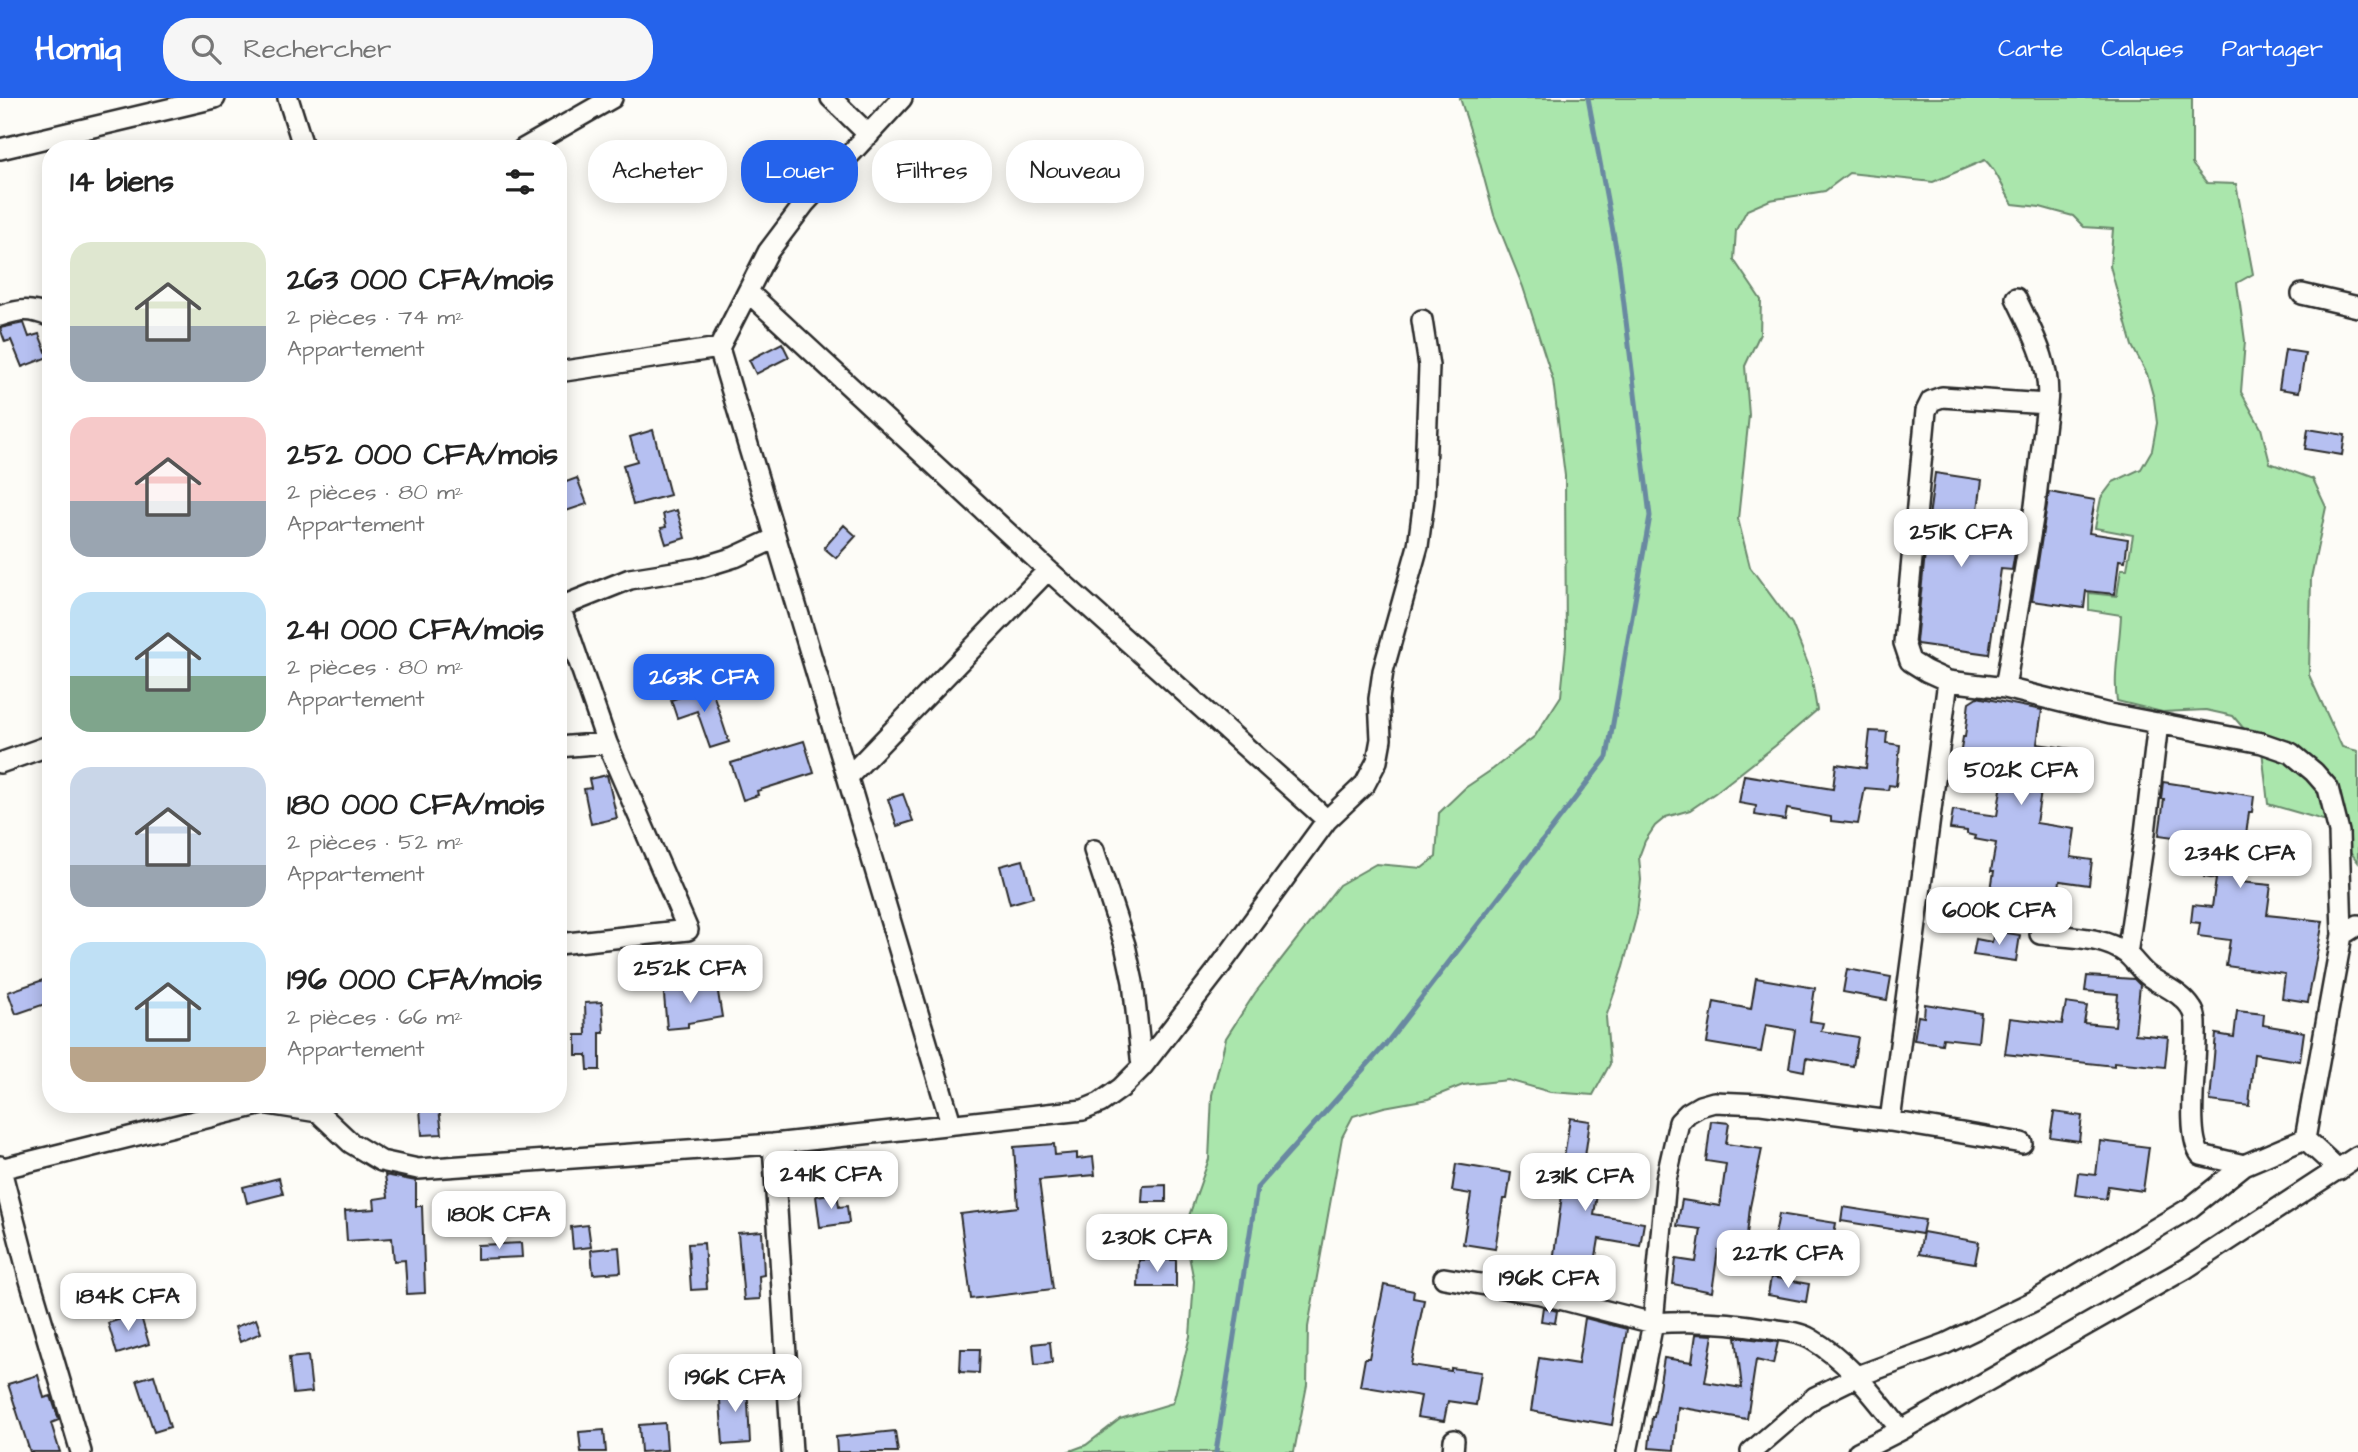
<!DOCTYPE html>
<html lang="fr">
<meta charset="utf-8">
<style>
body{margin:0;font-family:"Architects Daughter",sans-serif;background:#f6f6f6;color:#222;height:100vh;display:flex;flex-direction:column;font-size:26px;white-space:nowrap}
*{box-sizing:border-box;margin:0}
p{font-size:23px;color:#767676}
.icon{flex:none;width:38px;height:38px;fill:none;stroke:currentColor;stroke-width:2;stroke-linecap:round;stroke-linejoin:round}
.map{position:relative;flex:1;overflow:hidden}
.panel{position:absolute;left:42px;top:42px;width:525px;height:973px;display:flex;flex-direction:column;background:#fff;border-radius:28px;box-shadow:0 4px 18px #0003}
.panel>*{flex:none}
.guide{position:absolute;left:588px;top:42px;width:665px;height:63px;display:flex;gap:14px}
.price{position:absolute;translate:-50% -60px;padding:0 16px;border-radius:14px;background:#fff;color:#222;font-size:23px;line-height:46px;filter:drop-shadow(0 2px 4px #0008)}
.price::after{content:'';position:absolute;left:50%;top:42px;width:21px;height:16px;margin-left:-10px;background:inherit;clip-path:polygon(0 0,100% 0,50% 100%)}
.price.active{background:#2563eb;color:#fff}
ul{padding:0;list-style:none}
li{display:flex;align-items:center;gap:21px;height:175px;padding:0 28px}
li span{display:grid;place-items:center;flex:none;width:196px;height:140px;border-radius:21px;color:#555}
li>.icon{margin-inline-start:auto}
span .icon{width:84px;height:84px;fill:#fffc;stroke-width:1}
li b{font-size:30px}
h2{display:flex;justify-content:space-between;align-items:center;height:84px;padding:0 28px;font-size:30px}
.tag{padding:0 24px;border-radius:28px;background:#fff;box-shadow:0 4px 18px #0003;font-size:24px;line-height:63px}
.tag.active{background:#2563eb;color:#fff}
header{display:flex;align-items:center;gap:42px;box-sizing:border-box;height:98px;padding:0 35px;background:#2563eb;color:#fff}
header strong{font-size:33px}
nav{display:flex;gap:38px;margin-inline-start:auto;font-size:24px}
.search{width:490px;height:63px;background:#f6f6f6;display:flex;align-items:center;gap:18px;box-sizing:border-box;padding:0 24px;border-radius:28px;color:#767676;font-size:26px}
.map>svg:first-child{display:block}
</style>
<header>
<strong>Homiq</strong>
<div class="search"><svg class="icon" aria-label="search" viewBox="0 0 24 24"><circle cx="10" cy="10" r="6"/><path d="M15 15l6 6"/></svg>Rechercher</div>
<nav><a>Carte</a><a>Calques</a><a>Partager</a></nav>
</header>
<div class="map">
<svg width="2358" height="1354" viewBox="0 0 2358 1354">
<rect width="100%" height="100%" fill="#fdfcf7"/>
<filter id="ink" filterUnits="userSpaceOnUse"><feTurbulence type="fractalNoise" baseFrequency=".0143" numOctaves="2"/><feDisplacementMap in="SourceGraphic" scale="14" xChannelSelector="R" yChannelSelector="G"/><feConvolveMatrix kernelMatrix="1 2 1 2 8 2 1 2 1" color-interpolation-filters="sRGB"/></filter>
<g filter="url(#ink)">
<path fill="#aae6ac" stroke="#6a886c" stroke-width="2" d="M1460,0h732v66l15,19 29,1 17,90 -16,9 8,58 -4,51 20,36 9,35 43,16 13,28 -15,71 -2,97 33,72 16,4v111l-31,-41 -59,-17 -6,-54 -29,-34 -27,-6 -44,2 -45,-11c-4,-25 3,-59 4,-86l-32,-5v-17l28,3 4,-27h6l6,-34 -38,-7 6,-30 12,-16 28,-13 11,-19 5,-27 -3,-24 -7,-25 -15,-28 -22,-80 3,-37 -29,-2 -11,-11 -33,-9 -27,-3c-11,-15 -14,-31 -28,-44l-52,22 -84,-9 -24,18 -55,9 -23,10 -11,20 -2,30 27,40 -1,34 -15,32 4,49 -11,104 12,48 42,57 18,45 7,41 -42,36 -60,47 -25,17 -24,7 -11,9 -10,15 -6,16 2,23 -4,34 -14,53 -17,50 4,47 -17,31 -43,-3 -42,-12 -45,5 -35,14 -44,8 -31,9 -11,21 -34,190 -1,58 -13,67h-227l19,-7 34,-26 53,-16 17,-67 4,-55 -10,-51 25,-71 3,-64 14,-57 29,-45 84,-108 37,-21 46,4 14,-11 3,-44 26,-25 28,-19 42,-33 26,-40 5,-50 -1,-170 -12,-96 -30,-93 -29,-72 -17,-63z"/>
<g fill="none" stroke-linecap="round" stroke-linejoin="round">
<path stroke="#6989a1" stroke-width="5" d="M1216,1354l41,-264 128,-143 222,-288 43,-241 -31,-252 -31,-166"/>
</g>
<path fill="#b6c0f1" stroke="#2b2b2b" stroke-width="2" d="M24,225l5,14 10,-3 9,23 -26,10 -11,-27 -6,2 -5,-14z
M782,245l7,14 -33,17 -7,-14z
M2285,252l20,3 -6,39 -20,-3z
M2308,331l37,6 -3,20 -37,-6z
M653,332l17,65 -37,10 -10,-40 14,-4 -7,-24z
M1935,375l47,7 -6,44 43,6 -7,40 -11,-1 -12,85 -72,-10 -1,-2 12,-118z
M577,380l10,26 -24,8 -5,-15v-12z
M2049,394l46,8 -6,33 39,6 -3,22 -6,-1 -4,34 -29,-3 -2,17 -52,-7z
M677,412l8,28 -19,6 -5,-16 5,-1 -3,-13z
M844,427l12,11 -20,22 -12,-10z
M711,589l18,55 -19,6 -13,-37 -20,7 -6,-18z
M1977,599l65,13 -5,34 36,5 -7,40 -24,-4 -6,38 39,6 -4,28 21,3 -3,25 -29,-4 -4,30 -67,-9 5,-31h-3l5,-28 -22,-4 1,-3 -8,-2v-3l-17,-2 3,-19 44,6 8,-53 -45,-7 3,-19h2l4,-35z
M1870,633l17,1 -1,11 14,2 -4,41 -7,-1 -1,5 -23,-2 -7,36 -27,-3v-4l-44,-8 -2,11 -30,-5 1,-9 -17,-3 5,-28 89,14 3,-25 30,4z
M804,643l10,32 -57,18 1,4 -15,5 -12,-37z
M607,677l10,43 -26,6 -7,-35 7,-1 -2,-9z
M2163,684l91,14 -2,16h-3l-9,70 31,3 -4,30 56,6 -15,81 -26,-4 3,-24 -59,-8 4,-26 -32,-4 2,-13 -9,-1 2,-17 19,2 4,-28 -12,-2 5,-35 -50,-7 5,-36h-3z
M903,696l10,27 -16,5 -9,-27z
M1023,762l10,37 -23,7 -10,-38z
M1994,833l26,4 -4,26 -43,-6 3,-16 16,3z
M1847,871l44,8 -4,23 -44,-8z
M2087,878l47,3 6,6 -5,49 33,3 -3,30 -51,-5v4l-109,-12 5,-36 52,6 4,-21 21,3 -3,17 31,3 3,-32 -33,-3z
M1756,880l59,10 -5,33 13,2 -2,8 37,6 -5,29 -47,-8 -2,13 -15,-3 6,-38 -29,-5 -5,27 -54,-9 7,-41 37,7z
M43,882l8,22 -35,12 -8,-22z
M684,884l1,9 32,-5 5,31 -34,6v4l-21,2 -4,-45z
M602,904l2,31h-4v37h-12l-1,-15h-11v-20h10l-1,-32z
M1925,906l56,9 -3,29 -35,-4 -1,6 -28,-4 4,-24 6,1z
M2237,913l27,3 -1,11 41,7 -4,29 -46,-7 -5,52 -39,-5 6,-67 18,3z
M439,1010l3,26 -20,1 -2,-26z
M2054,1014l28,4 -3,25 -29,-4z
M1570,1020l20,3 -9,64 17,2 -4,28 50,8 -4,23 -41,-7 -6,35 -41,-5 15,-111h-3z
M1711,1023l18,2 -3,21 36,5 -12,58 -5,47 -27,-4 -6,42 -39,-8 3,-25 20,3 5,-33 -24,-3 5,-26 38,6 6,-42 -20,-3z
M2100,1043l49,6 -6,44 -35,-5 -2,13 -31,-4 3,-22 18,2z
M1054,1046l1,11 22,-2v6l16,-2 2,18 -56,5 14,109 -82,10 -11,-85 58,-7 -4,-60z
M1456,1066l55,9 -4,26h-4l-8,50 -32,-5 8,-50 -19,-3z
M385,1077l31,6v25h6l3,87 -18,1 -2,-34 -11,1 -2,-23 -45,3 -2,-30 30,-2 -1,-10 14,-2z
M279,1080l4,16 -36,9 -4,-16z
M1166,1087v17h-24l1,-16z
M837,1095l2,14 8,-1 2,17 -29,4 -4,-31z
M1843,1109l82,13 -3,14 -81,-13z
M1779,1116l57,9 -6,33 -22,-4 2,-12 -35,-5z
M588,1127l3,22 -18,2 -2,-22z
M762,1133l2,44 -5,1 1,23 -16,1 -6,-67z
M1923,1134l56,10 -4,21 -56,-9z
M521,1145l1,14 -45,2v-14z
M704,1145l3,46 -16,1 -3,-46z
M619,1149l2,25 -28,2 -2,-24z
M1139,1162h37v27h-38z
M1771,1179l38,7 -3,18 -38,-7z
M1384,1187l30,6 -1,7 11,2 -13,65 40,6v-3l30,4 -5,33 -28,-4 -4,20 -27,-4 4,-21 -61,-10 5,-28h4z
M1543,1209l14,4 -2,12 -14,-2z
M140,1215l9,31 -32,10 -9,-31z
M1585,1220l42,11 -15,96 -81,-14 8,-53 39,6z
M256,1221l5,14 -21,9 -5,-15z
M1696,1236l17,1 -8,47 37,6 -6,-51 42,5 -5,22 -17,-4 -9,59 -69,-12 -4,43 -25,-2 3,-31h2l10,-59 28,4z
M1050,1244l2,21 -17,2 -2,-21z
M961,1251h19l-1,24 -19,-1z
M308,1258l4,36 -19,2 -4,-36z
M38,1277l6,23 7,-2 8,24 -8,3 9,29h-30l-22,-68z
M154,1277l16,52 -16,5 -17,-52z
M747,1285l3,60 -27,2 -4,-60z
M665,1325l2,27 -26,2 -2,-27z
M604,1332l2,22h-25l-2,-20z
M895,1333l3,21h-61l-1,-15z"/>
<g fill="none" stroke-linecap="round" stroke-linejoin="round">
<defs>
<path id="street" d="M288,0l16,51
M831,0l38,37
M902,0l-97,105 -37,49 -49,96 232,775
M0,51l215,-51
M523,51l89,-51
M748,194l300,278 279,250
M2302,196l56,13
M2016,200c16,34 36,67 31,106
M0,218c21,-7 30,-8 51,1
M558,274l161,-24
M2005,590l30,-182 12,-102 -105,-7 -11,4 -5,10 -22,232 6,18 16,10 22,10 57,7 105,26 152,29 29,10 23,19 14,16 11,44 3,103
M558,649l49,-4
M0,665l51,-18
M848,679l200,-207
M1094,752l31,95 8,37 9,85
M2040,836c28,3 64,2 87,20 8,7 14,17 23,23 15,10 32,16 42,32 5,7 4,17 4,25 1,28 -11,102 5,121l43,10
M558,846l130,-14 -81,-187 -47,-136 70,-28 69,-11 36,-11 39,-18
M2127,856l18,-121 13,-110
M268,1006l50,8 33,31 30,18 37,8 355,-25 310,-34 17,-7 21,-15 21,-21 76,-98 109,-149 38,-36 12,-23 4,-22 -2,-40 4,-28 35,-125 6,-46 5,-134 -7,-46
M1890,1023l58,-440
M2305,1041l34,31
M773,1046l19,308
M0,1068l29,111 52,175
M0,1071l263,-65
M1444,1180l96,16 113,29 13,-143 13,-58 9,-9 12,-7 14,-4 47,2 129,17 132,22
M1453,1354l1,-12
M1627,1354l26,-129c40,-3 77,-1 117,6 14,2 29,3 41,10 38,22 63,58 90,91
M1751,1354l64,-55 43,-21 87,-32 89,-43 156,-93 54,-43 61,-26 37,-204 16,-10
M1858,1354l43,-22 284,-161 173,-113"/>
</defs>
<use href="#street" stroke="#2b2b2b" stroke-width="24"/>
<use href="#street" stroke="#fdfcf7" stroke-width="19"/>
</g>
</g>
</svg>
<b class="price" style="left:1961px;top:471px">251K CFA</b>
<b class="price active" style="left:704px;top:616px">263K CFA</b>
<b class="price" style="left:2021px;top:709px">502K CFA</b>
<b class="price" style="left:2240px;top:792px">234K CFA</b>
<b class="price" style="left:1999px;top:849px">600K CFA</b>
<b class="price" style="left:690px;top:907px">252K CFA</b>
<b class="price" style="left:831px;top:1113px">241K CFA</b>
<b class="price" style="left:1585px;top:1115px">231K CFA</b>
<b class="price" style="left:499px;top:1153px">180K CFA</b>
<b class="price" style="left:1157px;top:1176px">230K CFA</b>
<b class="price" style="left:1788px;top:1192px">227K CFA</b>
<b class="price" style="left:1549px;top:1217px">196K CFA</b>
<b class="price" style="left:128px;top:1235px">184K CFA</b>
<b class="price" style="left:735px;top:1316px">196K CFA</b>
<div class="guide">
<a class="tag">Acheter</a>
<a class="tag active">Louer</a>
<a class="tag">Filtres</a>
<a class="tag">Nouveau</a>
</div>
<section class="panel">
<h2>14 biens<svg class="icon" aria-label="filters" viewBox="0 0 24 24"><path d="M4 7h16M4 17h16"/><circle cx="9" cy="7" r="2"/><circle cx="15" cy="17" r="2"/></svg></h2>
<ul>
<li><span style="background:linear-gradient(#dfe7d0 60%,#9aa5b1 0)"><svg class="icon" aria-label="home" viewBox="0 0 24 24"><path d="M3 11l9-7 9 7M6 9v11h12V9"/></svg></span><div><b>263 000 CFA/mois</b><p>2 pièces · 74 m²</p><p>Appartement</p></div></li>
<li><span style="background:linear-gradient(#f6c9c9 60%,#9aa5b1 0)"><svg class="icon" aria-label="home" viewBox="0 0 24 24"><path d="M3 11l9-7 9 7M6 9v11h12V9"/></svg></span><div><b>252 000 CFA/mois</b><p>2 pièces · 80 m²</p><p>Appartement</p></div></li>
<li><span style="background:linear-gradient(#bfe0f5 60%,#7fa58c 0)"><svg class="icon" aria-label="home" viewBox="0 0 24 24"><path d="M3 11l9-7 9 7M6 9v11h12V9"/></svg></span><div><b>241 000 CFA/mois</b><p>2 pièces · 80 m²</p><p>Appartement</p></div></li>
<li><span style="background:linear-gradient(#c9d6e8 70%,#9aa5b1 0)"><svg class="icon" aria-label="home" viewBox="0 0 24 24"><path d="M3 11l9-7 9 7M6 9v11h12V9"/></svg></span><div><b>180 000 CFA/mois</b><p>2 pièces · 52 m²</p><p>Appartement</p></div></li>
<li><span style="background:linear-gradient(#bfe0f5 75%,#b9a48a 0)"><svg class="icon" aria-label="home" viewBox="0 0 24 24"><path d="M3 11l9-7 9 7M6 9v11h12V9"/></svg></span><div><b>196 000 CFA/mois</b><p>2 pièces · 66 m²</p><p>Appartement</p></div></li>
</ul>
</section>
</div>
